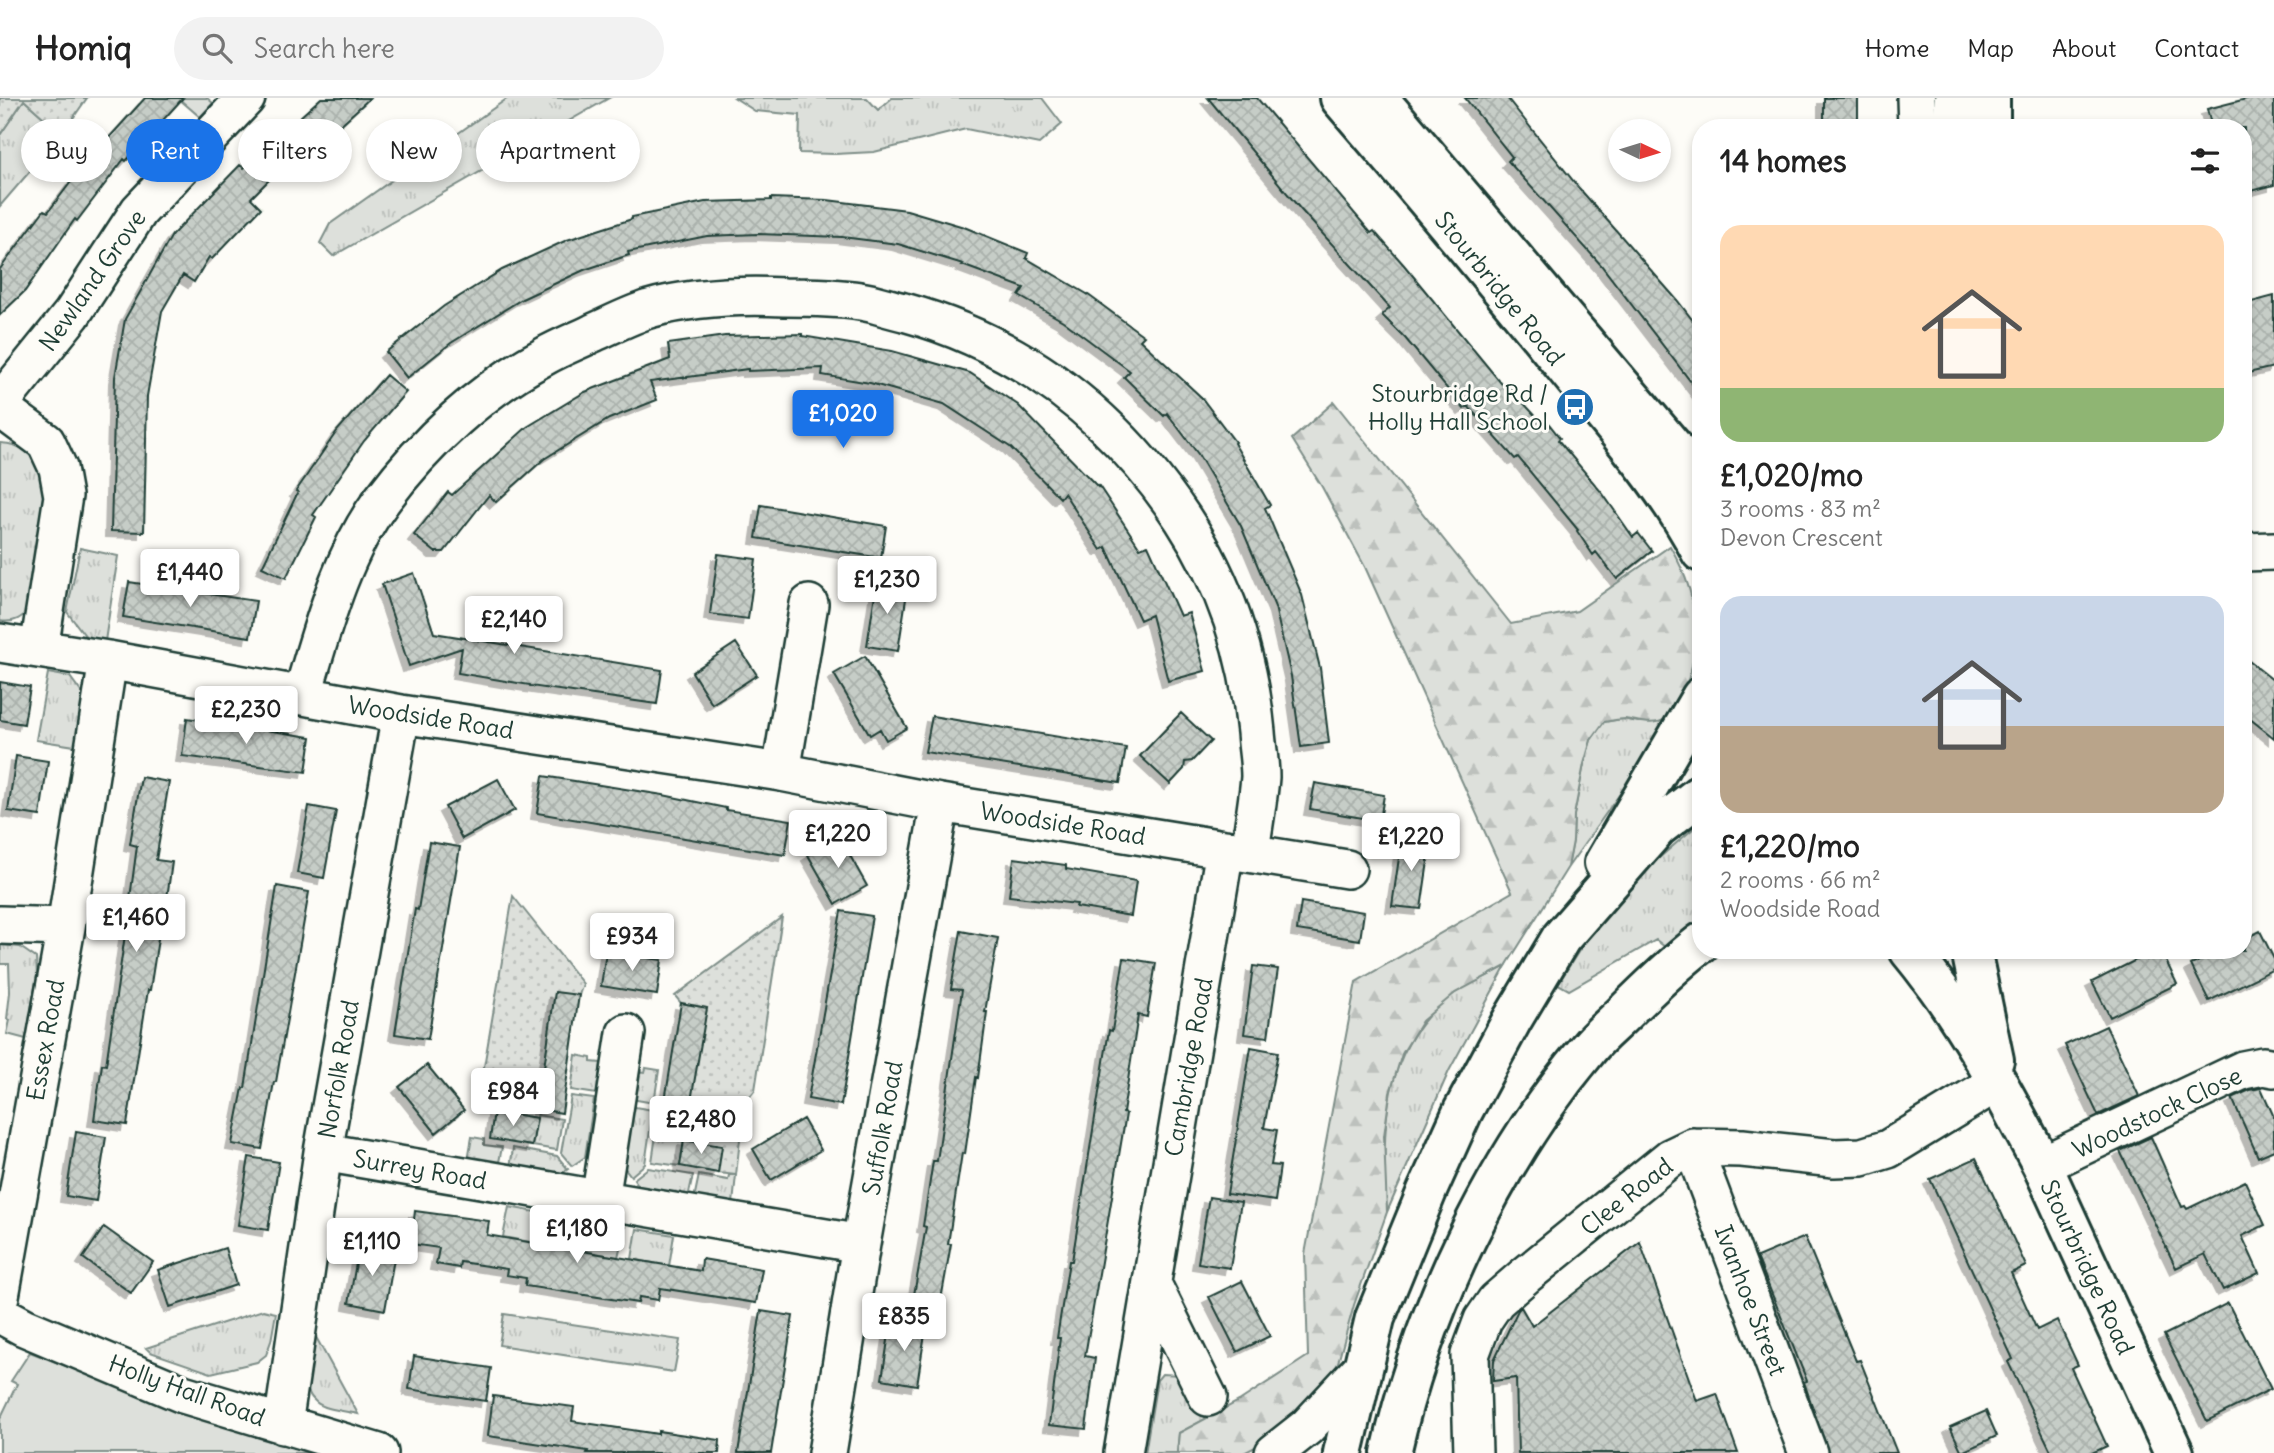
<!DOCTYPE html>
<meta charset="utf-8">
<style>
body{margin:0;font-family:Delius,sans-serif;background:#f2f2f2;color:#222;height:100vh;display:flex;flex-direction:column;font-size:26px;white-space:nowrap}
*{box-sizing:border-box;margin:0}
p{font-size:23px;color:#767676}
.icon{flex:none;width:38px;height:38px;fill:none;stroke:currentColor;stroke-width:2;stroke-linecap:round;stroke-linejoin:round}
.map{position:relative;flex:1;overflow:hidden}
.panel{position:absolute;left:1692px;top:21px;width:560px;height:840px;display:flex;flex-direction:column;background:#fff;border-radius:28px;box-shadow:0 4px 10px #0003}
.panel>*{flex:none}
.hud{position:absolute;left:21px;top:21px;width:665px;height:63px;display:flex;gap:14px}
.needle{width:46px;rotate:94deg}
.fabs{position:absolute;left:1608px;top:21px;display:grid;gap:14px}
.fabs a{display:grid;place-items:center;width:63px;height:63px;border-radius:50%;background:#fff;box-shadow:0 4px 10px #0003;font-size:35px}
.price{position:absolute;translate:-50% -60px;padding:0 16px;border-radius:7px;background:#fff;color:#222;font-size:23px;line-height:46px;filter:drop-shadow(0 2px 4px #0008)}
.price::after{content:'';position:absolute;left:50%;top:42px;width:21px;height:16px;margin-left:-10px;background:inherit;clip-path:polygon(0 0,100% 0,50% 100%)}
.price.current{background:#1a73e8;color:#fff}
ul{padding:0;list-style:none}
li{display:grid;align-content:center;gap:14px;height:371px;padding:0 28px}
li span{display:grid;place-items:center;height:217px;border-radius:21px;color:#555}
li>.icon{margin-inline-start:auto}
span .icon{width:126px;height:126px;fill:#fffc;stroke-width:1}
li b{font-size:30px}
h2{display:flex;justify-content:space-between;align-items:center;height:84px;padding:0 28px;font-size:30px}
.pill{padding:0 24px;border-radius:32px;background:#fff;box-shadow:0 4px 10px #0003;font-size:24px;line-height:63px}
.pill.current{background:#1a73e8;color:#fff}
header{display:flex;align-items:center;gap:42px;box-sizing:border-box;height:98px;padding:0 35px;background:#fff;border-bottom:2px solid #e0e0e0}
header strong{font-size:33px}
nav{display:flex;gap:38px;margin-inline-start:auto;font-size:24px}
.search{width:490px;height:63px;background:#f2f2f2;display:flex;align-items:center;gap:18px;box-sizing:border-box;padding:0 24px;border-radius:38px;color:#767676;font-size:26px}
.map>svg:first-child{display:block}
</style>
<header>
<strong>Homiq</strong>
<div class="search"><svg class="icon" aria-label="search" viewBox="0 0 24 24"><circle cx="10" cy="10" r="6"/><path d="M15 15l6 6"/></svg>Search here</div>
<nav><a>Home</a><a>Map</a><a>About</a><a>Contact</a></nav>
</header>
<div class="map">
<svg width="2274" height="1355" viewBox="0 0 2274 1355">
<defs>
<pattern id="grass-tufts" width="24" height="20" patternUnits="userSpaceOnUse" patternTransform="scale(1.75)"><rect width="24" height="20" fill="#dde0db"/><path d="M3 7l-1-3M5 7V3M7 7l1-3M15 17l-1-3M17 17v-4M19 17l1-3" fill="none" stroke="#bdc1bd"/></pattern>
<pattern id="forest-firs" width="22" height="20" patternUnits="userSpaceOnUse" patternTransform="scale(1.75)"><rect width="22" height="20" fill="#dde0db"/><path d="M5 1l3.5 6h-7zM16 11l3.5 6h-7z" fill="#bdc1bd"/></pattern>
<pattern id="garden-dots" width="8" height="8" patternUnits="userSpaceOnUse" patternTransform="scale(1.75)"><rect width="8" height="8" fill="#dde0db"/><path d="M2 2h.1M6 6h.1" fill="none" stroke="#bdc1bd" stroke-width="1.8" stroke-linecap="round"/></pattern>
<pattern id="building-cross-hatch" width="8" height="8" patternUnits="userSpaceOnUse" patternTransform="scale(1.75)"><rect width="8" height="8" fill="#c6cdc7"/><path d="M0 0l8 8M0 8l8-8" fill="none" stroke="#aab1ac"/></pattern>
<filter id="shadow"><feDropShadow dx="-6" dy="6" stdDeviation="0" flood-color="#0004"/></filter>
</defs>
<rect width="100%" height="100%" fill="#fdfcf7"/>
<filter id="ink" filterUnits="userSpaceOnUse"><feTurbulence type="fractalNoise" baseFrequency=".0143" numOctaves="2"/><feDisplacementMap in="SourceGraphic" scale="14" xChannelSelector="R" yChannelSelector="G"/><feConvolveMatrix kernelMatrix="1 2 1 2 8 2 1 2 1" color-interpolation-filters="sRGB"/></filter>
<g filter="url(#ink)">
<path fill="url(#grass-tufts)" stroke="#7e8e88" stroke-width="2" d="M178,0h29l6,5 -13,14z
M508,0h101l-276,158 -13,-13 10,-19z
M735,0h132l11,12 14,-12h150l20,26 -23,20 -73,-15 -92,23 -39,2 -36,-1 1,-38 -45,-4z
M24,2l38,34 -62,72v-71z
M0,345c29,1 34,17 49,39l-15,124c-11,10 -18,18 -34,15z
M80,450l38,8 -13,85 -18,-3 -20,-26z
M48,575l22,4 14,19 -9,50 -39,-6z
M1670,618l-34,55 -68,96 5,-26 1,-26 10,-51 7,-24 13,-18 18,-3 16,3z
M1701,724v96l-36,29 -9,-7 -87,50 -11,-6 34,-54 32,-42z
M1,847l19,2 16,11 1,18 -11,63 -19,-5 3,-14 -3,-1 3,-27 -1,-28h-8z
M1506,868l-57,105 -62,141c-6,-80 -6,-169 68,-219 16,-11 35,-17 51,-27z
M576,957l15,3v4l10,1 -4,31 -26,-4z
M646,970l13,2 -5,33 -23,-4 4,-28 10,1z
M571,998l23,3 -9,58 -13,9 -11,-13z
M629,1008l24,4 -8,54 -14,12 -10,-13z
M537,1017l25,4 -5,31 -25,-4z
M656,1037l23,4v2l5,1 -4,24 -28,-4z
M472,1039l12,2v6l18,2 -4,20 -30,-7z
M513,1050l44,8 11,13 -10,7 -48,-8z
M648,1070l45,7 -5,23 -47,-9 -7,-10z
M699,1077l29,5 1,-5h7l-3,29 -39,-5z
M509,1109l43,8 -6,30 -43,-8z
M561,1119l64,10 -7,30 -62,-11z
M637,1131l37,6 -5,31 -37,-7z
M263,1212l13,3 -5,28 -5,14 -9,7 -46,11 -61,-21 -4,-4z
M504,1216l176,26 -6,32 -175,-27z
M311,1230l47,86c-12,-3 -33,-4 -42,-12 -20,-16 -8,-53 -5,-74z
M1162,1276l19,1 25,44 -27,14 -2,20h-32l12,-73z"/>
<path fill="url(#forest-firs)" stroke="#7e8e88" stroke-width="2" d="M1334,304l177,222 66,-13 93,-65c26,44 34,92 16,140 -4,10 -10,26 -19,32 -14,9 -27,3 -42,1 -7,0 -14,2 -21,3l-13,18 -7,24 -10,51 -1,26 -5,26 -62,99 -51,27 -33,28 -20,33 -12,39 -6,43 3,76 -33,93 -17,61 -16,25 -60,53 -17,9h-67l2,-20 60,-32 69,-45 -3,-102 51,-272 156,-90 -147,-325 -43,-80 -30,-48z"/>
<path fill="#dde0db" stroke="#7e8e88" stroke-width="2" d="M30,1254l157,61 125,40h-312v-34l17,-35 -6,-3z"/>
<path fill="url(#garden-dots)" stroke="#7e8e88" stroke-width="2" d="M0,0h87l-25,36 -38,-34 -24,35z
M513,798l70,88 -4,11 -24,-2 -18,125 -30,-5 1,-6 -30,-5z
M782,819l-27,173 -11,14 -8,71 -18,-2 -34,-31 -6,-1 29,-133 -26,-5 -6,-7z"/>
<path fill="url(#building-cross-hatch)" stroke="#1f3d34" stroke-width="2" filter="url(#shadow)" d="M145,0h38l-57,63 -2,-2 -47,62 -2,-2 -50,72 -25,24v-46l44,-59 4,2 48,-63 1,2z
M321,0h49l-78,71 -6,-6 -35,35 10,10 -49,51 -3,-2 -15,25 -11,-7 -21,36 -15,85 -3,136 -33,-1 4,-154 10,-58 47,-84 68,-70 4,3z
M1208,0h49l114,135 3,-2 30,34 101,123 3,-2 33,36 4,-3 15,19 -2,2 45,54 30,43 5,-4 14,18 -35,28 -21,-27 -3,3 -16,-24 1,-1 -60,-73 -3,2 -47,-53 -4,3 -59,-71 -23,-23 8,-7 -89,-98z
M1465,0h42l72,90 98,112 24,31v64l-100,-130 -93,-104 4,-4z
M1824,0h34v30h-34z
M2250,0h24v87l-30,8v-65h-32l-5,-19z
M771,100l56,2 80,10 57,17 64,26 -2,5 61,36 57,42 -4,4 61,57 34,45 -1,1 36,62 -5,3 37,87 18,73 9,75 -28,4 -10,-71 -16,-69 -34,-81 -43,-72 -31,-41 -3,3 -40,-39 6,-6 -67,-50 -44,-25 5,-8 -62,-23 1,-1 -65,-20 -56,-7 -84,-3 -51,2 -79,16 1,3 -45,15 -62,29 -71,44 -44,35 -21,-26 58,-46 58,-36 65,-30 65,-21v-2l73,-15 66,-2z
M2274,198v71l-30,7v-70z
M802,236v2l90,15 78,22 48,32 80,82 1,-1 41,62 8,-3 32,71 9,-3 16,58 -37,10 -17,-66 -11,5 -34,-73 -5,3 -37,-57 -4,5 -50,-51 -66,-43 -74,-21 -48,-8 1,-7 -75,3v-2l-98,13 7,18 -48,19 -65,40 -48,43 -7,-7 -45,57h-9l-21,-17 34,-43 4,3 75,-68 58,-35 85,-33 -2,-15 57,-8z
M386,277l20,17 -42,49 -51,74 3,2 -30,61 -24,-11 36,-75 -2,-1 41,-60z
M761,407l125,21 -5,32 -125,-20z
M718,456l38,5 -8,60 -38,-5z
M414,475l20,60 228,37 -5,34 -127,-18v-1l-72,-12 4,-25 -53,18 -27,-82z
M877,483l31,5 -10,65 -31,-5z
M129,484l127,19 -6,36 -127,-20z
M736,545l21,32 -45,29 -20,-32z
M865,558l42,72 -21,12 -6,-11 -10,6 -36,-61z
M2244,559l30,24v57l-30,-24z
M0,584l30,5 -6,37 -24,-4z
M1181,615l30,28 -19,20 -7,1 -1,7 -14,15 -30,-28z
M932,618l194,32 -6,35 -195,-31z
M187,620l124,19 -5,35 -124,-16z
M16,658l32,5 -8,55 -32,-5z
M543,678l120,19 63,13v2l65,10 -6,35 -248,-42z
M141,679l28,5 -13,78 16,2 -8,58h-3l-11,70h-2l-21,135 -33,-5 8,-56 4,1 20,-137 11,-82 -7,-2z
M498,681l17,31 -53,29 -17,-32z
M1315,685l69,12 -4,26 -70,-12z
M309,708l27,5 -12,67 -27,-5z
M839,738l28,50 -31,18 -28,-49z
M1402,739l29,4 -10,68 -29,-3z
M429,744l31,5 -32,192 -33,-5 20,-125 3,1z
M1014,760l52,7v4l70,12 -5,35 -55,-9 1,-3 -68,-8z
M277,788l32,6 -33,190h-2l-12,67 -30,-5 11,-56h2z
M1301,804l63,10 -4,28 -63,-10z
M841,813l31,5 -31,189 -33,-6z
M961,833l37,7 -13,74h2l-9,66 -2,-1 -11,77 -3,-1 -14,91h3l-12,67 -27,-5 14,-79 -3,-1 10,-65h4l25,-171 -11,-1z
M2260,833l14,28v10l-65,32 -18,-36 30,-15h23v-11z
M2156,852h5l16,34 -67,33 -18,-35z
M606,854l56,8 -5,35 -56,-9z
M1124,860l32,5 -9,54 -9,-2 -15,98 3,1 -41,242 10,2 -9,71 -37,-4 11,-87h-3l12,-77h3l37,-231 3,1z
M1253,868l25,3 -10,68 -24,-3z
M555,894l24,3 -17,118 -24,-4z
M681,905l26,5 -21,122 -25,-5z
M2106,928l33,70 -41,19 -33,-70z
M1251,949l27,5 -14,76 13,2 -6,35 9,1 -5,35 -48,-7z
M427,967l37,45 -28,23 -37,-46z
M2261,990l13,29v33l-16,7 -26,-59 18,-8z
M494,1013l43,7 -5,28 -42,-7z
M803,1021l18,31 -50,30 -18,-31z
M76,1034l30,5 -10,64 -30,-5z
M2151,1039l31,70 3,-1 2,3 58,-28 20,44 -23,11 17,37 -36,17 -18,-36 -29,14 -56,-117z
M684,1042l38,6 -4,27 -38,-7z
M249,1059l30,5 -11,68 -30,-5z
M1976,1060l50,108 -15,7 26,57 20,-10 21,45 -7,3 36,78 -15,7h-40l-44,-91 5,-3 -83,-180z
M1209,1099l32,5 -11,66 -32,-5z
M415,1113l74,10 -2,14 214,36 1,-12 60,10 -6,34 -96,-15 -2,12 -19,-3 -1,6 -113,-17 1,-8 -20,-3 1,-6 -47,-7 -1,6 -23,-4 3,-16 -28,-4z
M104,1129l49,35 -22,31 -48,-35z
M1805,1139l51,124 4,-1 37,93h-69l-24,-71 3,-1 -50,-124z
M1640,1144l57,159 20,-7 21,59h-220l-2,-75 -23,3 1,-21 24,-50 3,-3 11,19z
M359,1148l36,7 -10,57 -36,-7z
M225,1150l11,37 -66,22 -12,-37z
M1242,1183l28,55 -33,16 -28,-55z
M2228,1205l43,86 -64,32 -43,-86z
M761,1213l32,5 -22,137h-33z
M891,1223l35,6 -9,58 -35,-6z
M414,1258l77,12 -5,33 -77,-12z
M493,1298l81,11 -2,14 86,13v-3l62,9 -1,13h-132l1,-2 -100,-15z
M1986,1313l11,25 -35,16 -12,-25z"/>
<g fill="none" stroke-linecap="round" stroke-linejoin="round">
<defs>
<path id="minor" d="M1916,0l1,30
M0,305l72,-89 67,-103 107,-113
M0,310l46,34 12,26 5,28 -24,153
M2244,454l30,-1
M0,545l108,17 293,54 380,58 159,31 407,66
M302,598c20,-66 38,-139 80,-196 43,-58 99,-110 163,-144 16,-9 32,-15 48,-23 18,-8 37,-18 56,-24 43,-12 90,-14 135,-12 25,0 51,0 76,4 15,2 29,8 44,11 119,33 211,105 279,207 42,64 66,137 73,213 1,15 4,30 4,45 -2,25 -7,51 -10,75
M781,674l28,-168
M0,827l66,2
M1693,1049l115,306
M323,1054l538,92
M2042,1067l201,-95 20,-4 11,2
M600,1102l26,-167
M1152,1186l56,113
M0,1198l66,-369 42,-267
M0,1216l24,13 159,67 196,59
M283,1327l40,-273 78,-438
M827,1355l34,-209 79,-441
M1123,1355l102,-604
M1274,1355l33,-26 56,-60
M1473,1355l-3,-98 13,-35 13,-19 30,-26 144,-117 23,-11 49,1 92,10 28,-1 26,-8 110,-67"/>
<path id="major" d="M1952,30l2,-30
M1990,30v-30
M1909,852c54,65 94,141 133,215l132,288
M1971,852l23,110"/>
<path id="highway" d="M1340,0c78,90 154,181 229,274 47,58 98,114 132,180
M1378,0l295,349 28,37
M1604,765l97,-166
M1343,1355l32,-135 52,-127 36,-80 49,-91 49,-82 97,-111 43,-33
M1391,1355c32,-143 103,-292 197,-404 10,-13 23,-23 34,-34 26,-26 51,-50 79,-72"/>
</defs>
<use href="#minor" stroke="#1f3d34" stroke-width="42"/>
<use href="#major" stroke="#1f3d34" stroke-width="44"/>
<use href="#highway" stroke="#1f3d34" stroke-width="44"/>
<use href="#minor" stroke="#fdfcf7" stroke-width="37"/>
<use href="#major" stroke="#fdfcf7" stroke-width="38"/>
<use href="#highway" stroke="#fdfcf7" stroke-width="38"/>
</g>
</g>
<defs>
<symbol id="bus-disc" viewBox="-11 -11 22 22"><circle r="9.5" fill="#1f6fb2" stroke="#fdfcf7"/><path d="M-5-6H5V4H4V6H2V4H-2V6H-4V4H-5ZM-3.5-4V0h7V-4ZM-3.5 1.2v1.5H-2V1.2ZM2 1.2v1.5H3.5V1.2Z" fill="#fff"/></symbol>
</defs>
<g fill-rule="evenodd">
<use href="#bus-disc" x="1553" y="287" width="44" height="44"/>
</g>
<g text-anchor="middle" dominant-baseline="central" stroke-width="6" stroke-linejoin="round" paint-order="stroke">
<g font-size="24" fill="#1f3d34" stroke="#fdfcf7">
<text transform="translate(92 182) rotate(-55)">Newland Grove</text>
<text transform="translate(1500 190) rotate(51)">Stourbridge Road</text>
<text transform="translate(431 619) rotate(9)">Woodside Road</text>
<text transform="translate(1063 725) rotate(9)">Woodside Road</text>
<text transform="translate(45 942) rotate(-80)">Essex Road</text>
<text transform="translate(1188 969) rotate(-80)">Cambridge Road</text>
<text transform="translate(338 971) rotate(-80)">Norfolk Road</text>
<text transform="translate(2157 1014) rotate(-25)">Woodstock Close</text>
<text transform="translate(882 1030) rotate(-80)">Suffolk Road</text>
<text transform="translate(420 1071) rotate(10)">Surrey Road</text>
<text transform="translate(1626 1098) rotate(-38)">Clee Road</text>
<text transform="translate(2088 1169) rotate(65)">Stourbridge Road</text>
<text transform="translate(1751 1202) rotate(69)">Ivanhoe Street</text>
<text transform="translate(187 1292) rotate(20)">Holly Hall Road</text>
</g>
<g font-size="24" fill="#1f3d34" stroke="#fdfcf7" text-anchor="end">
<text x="1548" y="295">Stourbridge Rd /<tspan x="1548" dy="28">Holly Hall School</tspan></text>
</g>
</g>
</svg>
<div class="fabs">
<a><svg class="needle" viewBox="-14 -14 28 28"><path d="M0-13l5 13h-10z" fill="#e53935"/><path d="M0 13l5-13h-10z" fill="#767676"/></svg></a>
</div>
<b class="price current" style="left:843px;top:352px">£1,020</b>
<b class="price" style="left:190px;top:511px">£1,440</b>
<b class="price" style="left:887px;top:518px">£1,230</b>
<b class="price" style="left:514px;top:558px">£2,140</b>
<b class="price" style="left:246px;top:648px">£2,230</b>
<b class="price" style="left:838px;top:772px">£1,220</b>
<b class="price" style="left:1411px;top:775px">£1,220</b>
<b class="price" style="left:136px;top:856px">£1,460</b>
<b class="price" style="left:632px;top:875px">£934</b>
<b class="price" style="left:513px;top:1030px">£984</b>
<b class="price" style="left:701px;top:1058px">£2,480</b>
<b class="price" style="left:577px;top:1167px">£1,180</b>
<b class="price" style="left:372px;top:1180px">£1,110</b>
<b class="price" style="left:904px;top:1255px">£835</b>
<div class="hud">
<a class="pill">Buy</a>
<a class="pill current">Rent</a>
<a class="pill">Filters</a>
<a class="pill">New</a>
<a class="pill">Apartment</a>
</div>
<section class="panel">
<h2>14 homes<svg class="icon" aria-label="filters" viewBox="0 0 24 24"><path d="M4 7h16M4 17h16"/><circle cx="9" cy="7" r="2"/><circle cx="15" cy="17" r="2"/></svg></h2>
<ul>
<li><span style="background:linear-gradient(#ffd9b3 75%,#8fb573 0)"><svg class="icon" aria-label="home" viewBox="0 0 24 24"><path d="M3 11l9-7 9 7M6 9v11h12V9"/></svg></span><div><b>£1,020/mo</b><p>3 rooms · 83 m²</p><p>Devon Crescent</p></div></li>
<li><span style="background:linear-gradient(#c9d6e8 60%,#b9a48a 0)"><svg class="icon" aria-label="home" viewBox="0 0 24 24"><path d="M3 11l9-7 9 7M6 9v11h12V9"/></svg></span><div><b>£1,220/mo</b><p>2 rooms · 66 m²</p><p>Woodside Road</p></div></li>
</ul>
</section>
</div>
